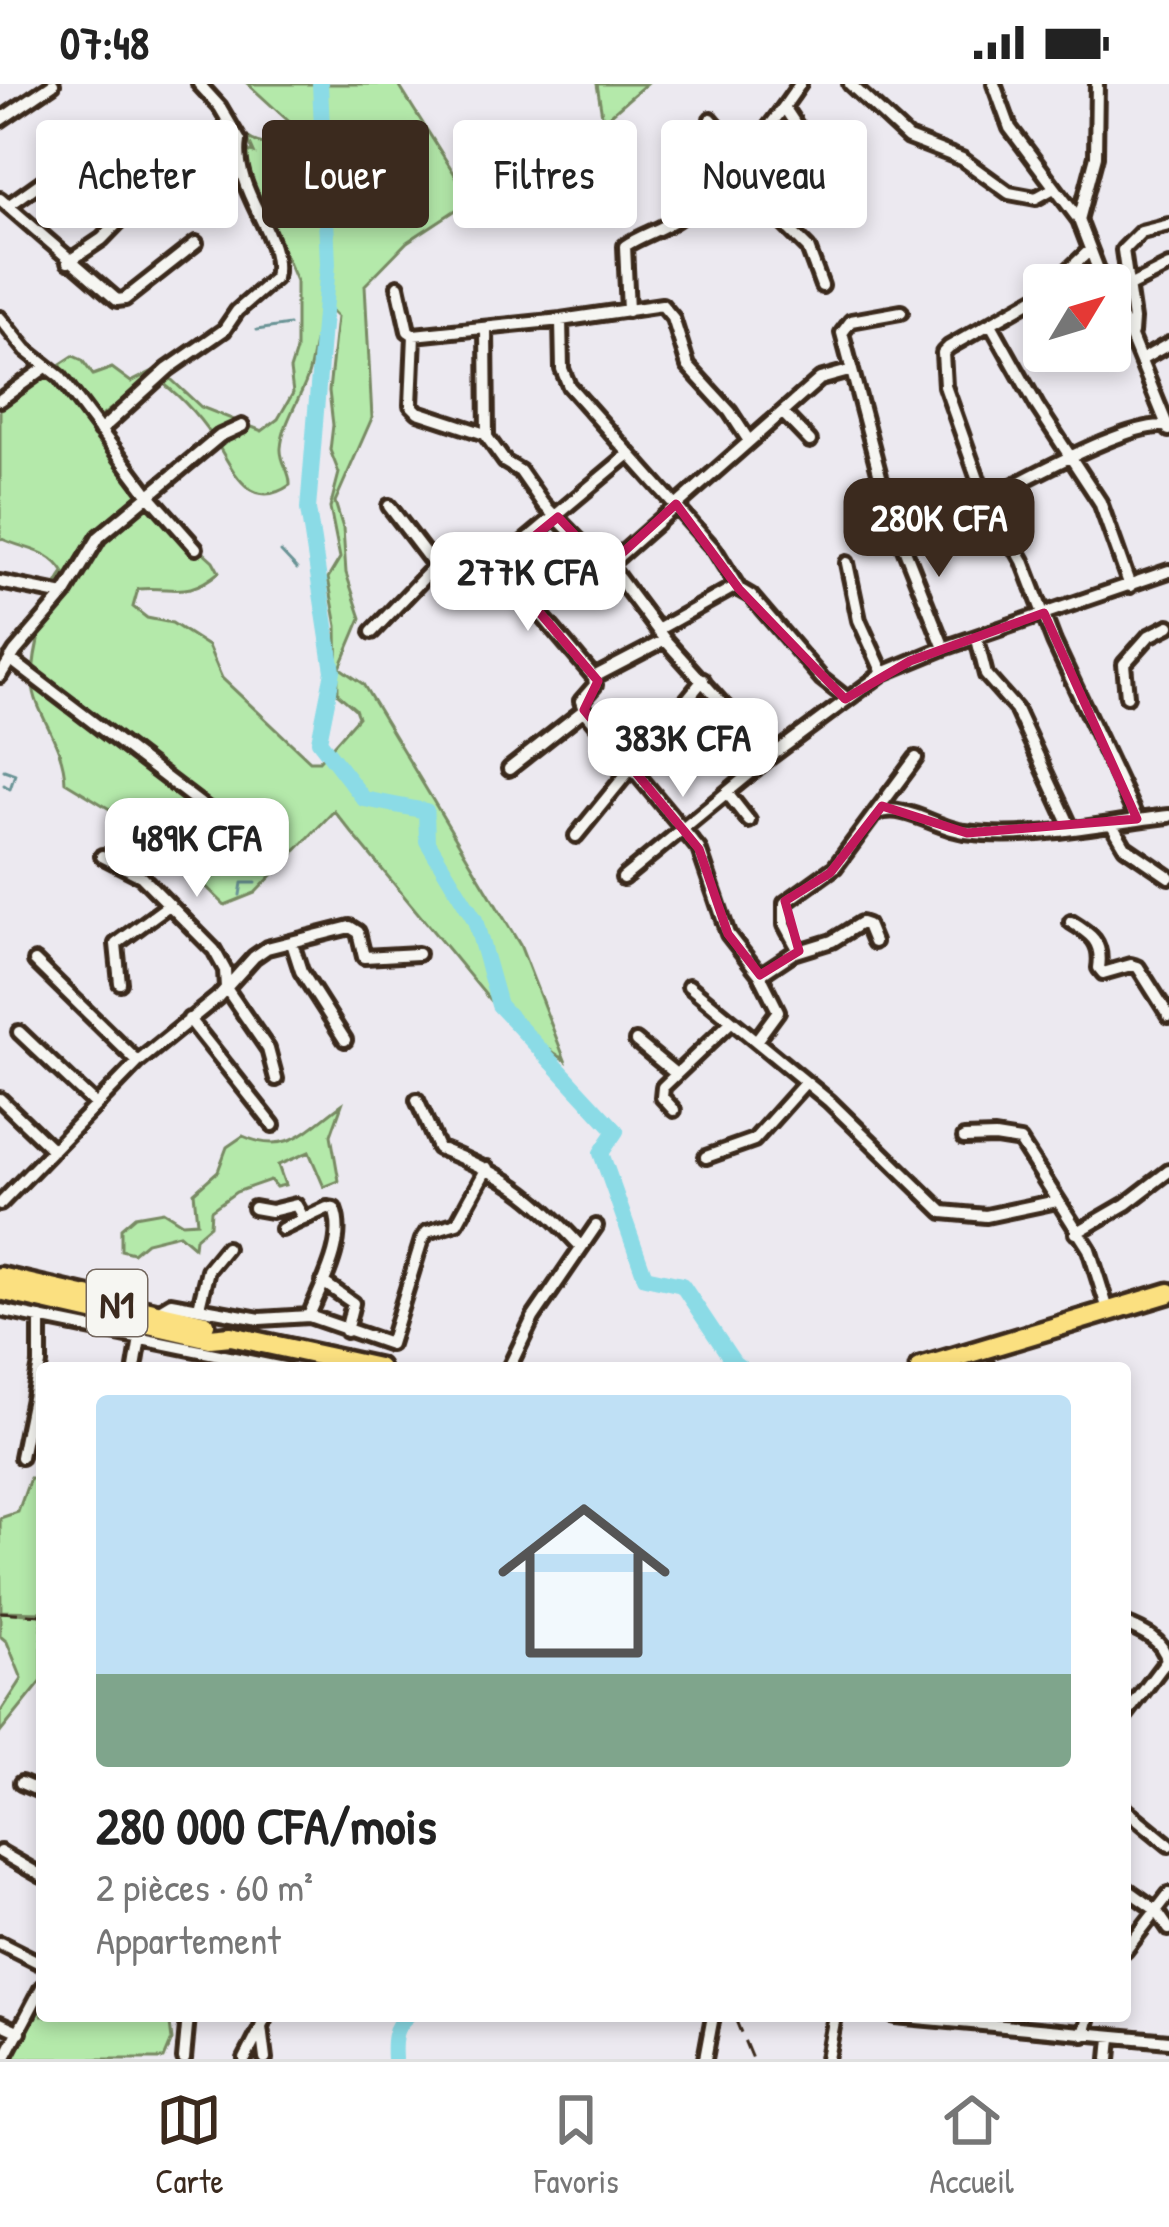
<!DOCTYPE html>
<html lang="fr">
<meta charset="utf-8">
<style>
body{margin:0;font-family:"Patrick Hand",sans-serif;background:#f2f2f2;color:#222;height:100vh;display:flex;flex-direction:column;font-size:45px;white-space:nowrap}
*{box-sizing:border-box;margin:0}
p{font-size:39px;color:#767676}
.icon{flex:none;width:66px;height:66px;fill:none;stroke:currentColor;stroke-width:2;stroke-linecap:round;stroke-linejoin:round}
.map{position:relative;flex:1;overflow:hidden}
.drawer{position:absolute;left:36px;top:1278px;width:1095px;height:660px;display:flex;flex-direction:column;background:#fff;border-radius:12px;box-shadow:0 6px 18px #0003}
.drawer>*{flex:none}
.guide{position:absolute;left:36px;top:36px;width:1098px;height:108px;display:flex;gap:24px}
.needle{width:78px;rotate:52deg}
.fabs{position:absolute;left:1023px;top:180px;display:grid;gap:24px}
.fabs a{display:grid;place-items:center;width:108px;height:108px;border-radius:12px;background:#fff;box-shadow:0 6px 18px #0003;font-size:60px}
.price{position:absolute;translate:-50% -102px;padding:0 27px;border-radius:24px;background:#fff;color:#222;font-size:39px;line-height:78px;filter:drop-shadow(0 3px 6px #0008)}
.price::after{content:'';position:absolute;left:50%;top:72px;width:36px;height:27px;margin-left:-18px;background:inherit;clip-path:polygon(0 0,100% 0,50% 100%)}
.price.current{background:#3b2a1e;color:#fff}
ul{padding:0;list-style:none}
li{display:grid;align-content:center;gap:24px;height:636px;padding:0 60px}
li+li{border-top:3px solid #e0e0e0}
li span{display:grid;place-items:center;height:372px;border-radius:12px;color:#555}
li>.icon{margin-inline-start:auto}
span .icon{width:216px;height:216px;fill:#fffc;stroke-width:1}
li b{font-size:51px}
.tag{padding:0 42px;border-radius:12px;background:#fff;box-shadow:0 6px 18px #0003;font-size:42px;line-height:108px}
.tag.current{background:#3b2a1e;color:#fff}
.status{display:flex;justify-content:space-between;align-items:center;height:84px;padding:0 60px;background:#fff;direction:ltr}
.status svg{height:33px;fill:currentColor}
.tabs{display:flex;justify-content:space-around;align-items:center;height:168px;border-top:3px solid #e0e0e0;background:#fff;font-size:33px;color:#767676}
.tabs a{display:grid;justify-items:center;gap:6px}
.tabs .current{color:#3b2a1e}
.map>svg:first-child{display:block}
</style>
<div class="status"><b>07:48</b><svg viewBox="0 0 49 12"><path d="M0 12V9h3v3zM5 12V6h3v6zM10 12V3h3v9zM15 12V0h3v12zM26 1h20v11H26zM47 4h2v5h-2z"/></svg></div>
<div class="map">
<svg width="1169" height="1975" viewBox="0 0 1169 1975">
<rect width="100%" height="100%" fill="#ece9f0"/>
<filter id="ink" filterUnits="userSpaceOnUse"><feTurbulence type="fractalNoise" baseFrequency=".00833" numOctaves="2"/><feDisplacementMap in="SourceGraphic" scale="24" xChannelSelector="R" yChannelSelector="G"/><feConvolveMatrix kernelMatrix="1 2 1 2 8 2 1 2 1" color-interpolation-filters="sRGB"/></filter>
<g filter="url(#ink)">
<path fill="#b4e9aa" stroke="#788a64" stroke-width="3" fill-rule="evenodd" d="M248,0h150l73,116 -64,42 -42,43 7,133 -37,84 8,26 3,45 15,45 -21,50 23,16 157,261 45,115 -58,-39 -173,-210 -79,82 -30,12 -71,-69 -89,-54c-1,-40 -31,-69 -32,-99 -1,-29 14,-87 31,-110 -15,-25 -40,-23 -64,-35v-139h7l66,-43 9,4 11,15 19,-7 19,14 28,-14 42,39 61,24 16,-12 15,-26 -3,-23 6,-19v-70l-36,-85 -23,-34 -60,27 53,-44 24,8 -7,-16c19,13 34,6 49,-9zM331,227l6,6 -8,74 4,34 -3,25 9,23 -9,35 10,50 -12,20 9,48 1,68 17,15 3,8 -39,44h-9l-88,-83 -14,-32 -36,-23 -25,-5 -14,-11 5,-18c38,-3 48,10 81,-17l-6,-11 -63,-57 -54,-68 7,-21 50,-39c24,16 45,39 61,63 18,27 34,75 76,46 1,-14 -10,-22 -9,-37 2,-23 15,-43 24,-64 11,-25 5,-54 26,-73z
M597,0h49l-43,37z
M342,1020l-11,31 8,46 -15,6 -15,-35 -31,13 7,20 -9,2 -6,-7 -34,12 -25,18 -1,15 -15,13 -1,9 -15,-13 -33,8 -13,11 -12,-3v-22l14,-12 28,-5 19,12 15,-1 -3,-30 24,-21 9,-24 16,-11c45,20 63,-6 99,-32z
M30,1394l12,1v133l-41,-1 -1,-93 18,-6z
M0,1528l42,3v66l-42,52v-20l22,-34 -15,-37 -7,-6z
M42,1915v17h127l3,24 -8,19h-154z"/>
<g fill="none" stroke-linecap="round" stroke-linejoin="round">
<path stroke="#6b9496" stroke-width="3" d="M257,246l32,-5
M281,468l16,17
M4,701l6,4 5,-15 -11,-4
M240,811l2,-12h14"/>
<path stroke="#8bdbe6" stroke-width="16" d="M320,0l8,180 -20,245 25,162 -14,70 45,58 62,12 1,30 48,79 24,85 117,126 -15,22 44,124 37,8 52,78 7,5
M394,1975c-1,-17 -1,-32 13,-43"/>
<defs>
<path id="street" d="M850,0l58,54 54,21 47,34 27,5 18,-10
M994,0l16,44 69,92 25,65
M784,23l60,91
M711,35l41,48 33,58 23,23 14,38
M0,36l53,-36
M0,115l117,101 8,-1 71,-56
M8,122l83,-59
M1079,136l17,-64 1,-72
M68,178l34,-23 32,-33 106,-65 -20,-34 -21,-23
M1053,201l37,-35
M398,202l10,45 6,4
M1127,203l42,-21
M1044,209l-95,54 -6,6 2,33 35,99 43,76 31,81 83,177
M1110,212l21,41 38,93
M628,227l-3,-65c16,-11 36,-16 52,-27 49,-32 90,-87 123,-135
M901,228l-50,9 -9,12 47,177 55,138
M0,234l26,32 34,27 88,117 48,54
M561,236l1,49 7,17 146,164 24,39 12,7 71,83 24,19
M992,242l45,80 63,96 30,84
M486,244l1,109 18,25 15,9 23,33 54,55 12,6 56,75 105,117
M1132,249l1,-14 -10,-69 18,-18 28,-7
M1141,276l28,-16
M0,316l46,-33
M784,330l26,27
M100,347l68,-62 56,-39 13,-19 38,-33c10,-42 -43,-86 -35,-137
M485,350l-67,-22 -7,-7 3,-70 147,-15 101,-15 11,13 15,48 42,46 19,29
M389,422l65,85 8,3 167,-140
M895,443c30,-8 62,-16 91,-28 37,-17 147,-81 183,-72
M847,479l12,57 24,53
M499,481l95,112
M609,481l211,-186 29,-8
M0,498l64,13
M659,545l77,-43
M372,548l64,-67
M977,555l9,36 30,34 55,119
M10,575l218,166
M0,592l15,-24 49,-57 35,-58 121,-101 22,-10
M1127,612l-3,-32 25,-28 20,-10
M584,626l115,139 29,85 32,41 18,36 -22,30
M509,685l75,-59 -3,-9 14,-16 -1,-8 71,-37
M727,709l22,28
M876,730c26,-13 61,15 89,18 67,9 138,-9 204,-16
M1112,741l13,22 44,30
M576,752l127,-156
M102,772l39,20 73,74 11,20 1,18 42,61 8,30
M623,794l147,-121 113,-84 61,-25 225,-77
M1071,838c20,12 32,20 28,46l4,5 28,-8 7,2 31,49
M292,859l9,28 44,69
M799,867l-14,-26v-22l50,-36 81,-109
M35,877l103,101
M760,891l33,-22 39,-12 29,-18 6,2 7,17
M120,899l-4,-39 53,-39
M689,902l140,115 114,111 43,4 71,-15
M189,935l84,106
M19,948l77,73
M636,957l40,33
M0,1015l53,51
M417,1016l21,48c66,26 95,46 143,99
M674,1026l-12,-13 1,-10 68,-65
M964,1054l31,-1 25,4 69,108 20,64
M706,1073l48,-17 52,-58
M0,1120l138,-142 80,-65 36,-40 13,-9 83,-21 8,5 6,25 54,-3
M254,1124l17,3 25,-6 8,14
M282,1145l45,-21 7,1c13,33 -13,77 -25,107
M1076,1149l50,-29 43,-33
M323,1198l30,21 -7,28
M199,1223l9,-37 18,-22
M0,1226l283,58
M156,1228l15,-9 89,16 49,-3 81,28 32,-104 5,-8 30,-9 30,-55
M135,1284l5,-30
M509,1284l24,-50 63,-92
M984,1284l4,-1
M21,1373l19,-93v-46
M1125,1540c18,7 38,16 42,36l-42,56
M21,1699l21,9
M1125,1725l44,36
M0,1768l42,24
M1125,1804l31,22 13,19
M0,1859l42,21
M1125,1867l44,-57
M895,1932l274,25
M0,1939l20,9
M1084,1951l5,-19
M4,1975l38,-72
M184,1975l4,-43
M245,1975l15,-29
M265,1975l-4,-32 5,-11
M705,1975l8,-43
M827,1975l8,-43
M1109,1975l2,-21"/>
<path id="highway" d="M0,1193l205,47
M0,1206l210,48 21,-2 147,32
M920,1284l249,-75"/>
</defs>
<use href="#street" stroke="#3b2a1e" stroke-width="20"/>
<use href="#highway" stroke="#3b2a1e" stroke-width="27"/>
<use href="#street" stroke="#f6f6f2" stroke-width="10"/>
<use href="#highway" stroke="#fbe080" stroke-width="18"/>
<path stroke="#3b2a1e" stroke-width="3" stroke-dasharray="18 9" stroke-linecap="butt" d="M0,1528l42,3
M734,1932l18,43"/>
</g>
</g>
<path fill="none" stroke="#c2185b" stroke-width="9" stroke-linejoin="round" d="M676,420l63,85 106,110 65,-38 134,-48 93,206 -170,14 -85,-27 -52,67 -45,28 14,50 -39,24 -32,-41 -29,-85 -115,-139 14,-29 -99,-116 59,-48 48,51z"/>
<g text-anchor="middle" dominant-baseline="central" stroke-width="9" stroke-linejoin="round" paint-order="stroke">
<rect fill="#f6f6f2" stroke="#73675e" stroke-width="3" x="87" y="1186" width="60" height="66" rx="9"/>
<g font-size="39" font-weight="bold" fill="#3b2a1e">
<text x="117" y="1219">N1</text>
</g>
</g>
</svg>
<div class="fabs">
<a><svg class="needle" viewBox="-14 -14 28 28"><path d="M0-13l5 13h-10z" fill="#e53935"/><path d="M0 13l5-13h-10z" fill="#767676"/></svg></a>
</div>
<b class="price current" style="left:939px;top:496px">280K CFA</b>
<b class="price" style="left:528px;top:550px">277K CFA</b>
<b class="price" style="left:683px;top:716px">383K CFA</b>
<b class="price" style="left:197px;top:816px">489K CFA</b>
<div class="guide">
<a class="tag">Acheter</a>
<a class="tag current">Louer</a>
<a class="tag">Filtres</a>
<a class="tag">Nouveau</a>
</div>
<section class="drawer">
<ul>
<li><span style="background:linear-gradient(#bfe0f5 75%,#7fa58c 0)"><svg class="icon" aria-label="home" viewBox="0 0 24 24"><path d="M3 11l9-7 9 7M6 9v11h12V9"/></svg></span><div><b>280 000 CFA/mois</b><p>2 pièces · 60 m²</p><p>Appartement</p></div></li>
</ul>
</section>
</div>
<nav class="tabs">
<a class="current"><svg class="icon" aria-label="map" viewBox="0 0 24 24"><path d="M3 6l6-2 6 2 6-2v14l-6 2-6-2-6 2zM9 4v14M15 6v14"/></svg>Carte</a>
<a><svg class="icon" aria-label="saved" viewBox="0 0 24 24"><path d="M7 4h10v16l-5-4-5 4z"/></svg>Favoris</a>
<a><svg class="icon" aria-label="home" viewBox="0 0 24 24"><path d="M3 11l9-7 9 7M6 9v11h12V9"/></svg>Accueil</a>
</nav>
